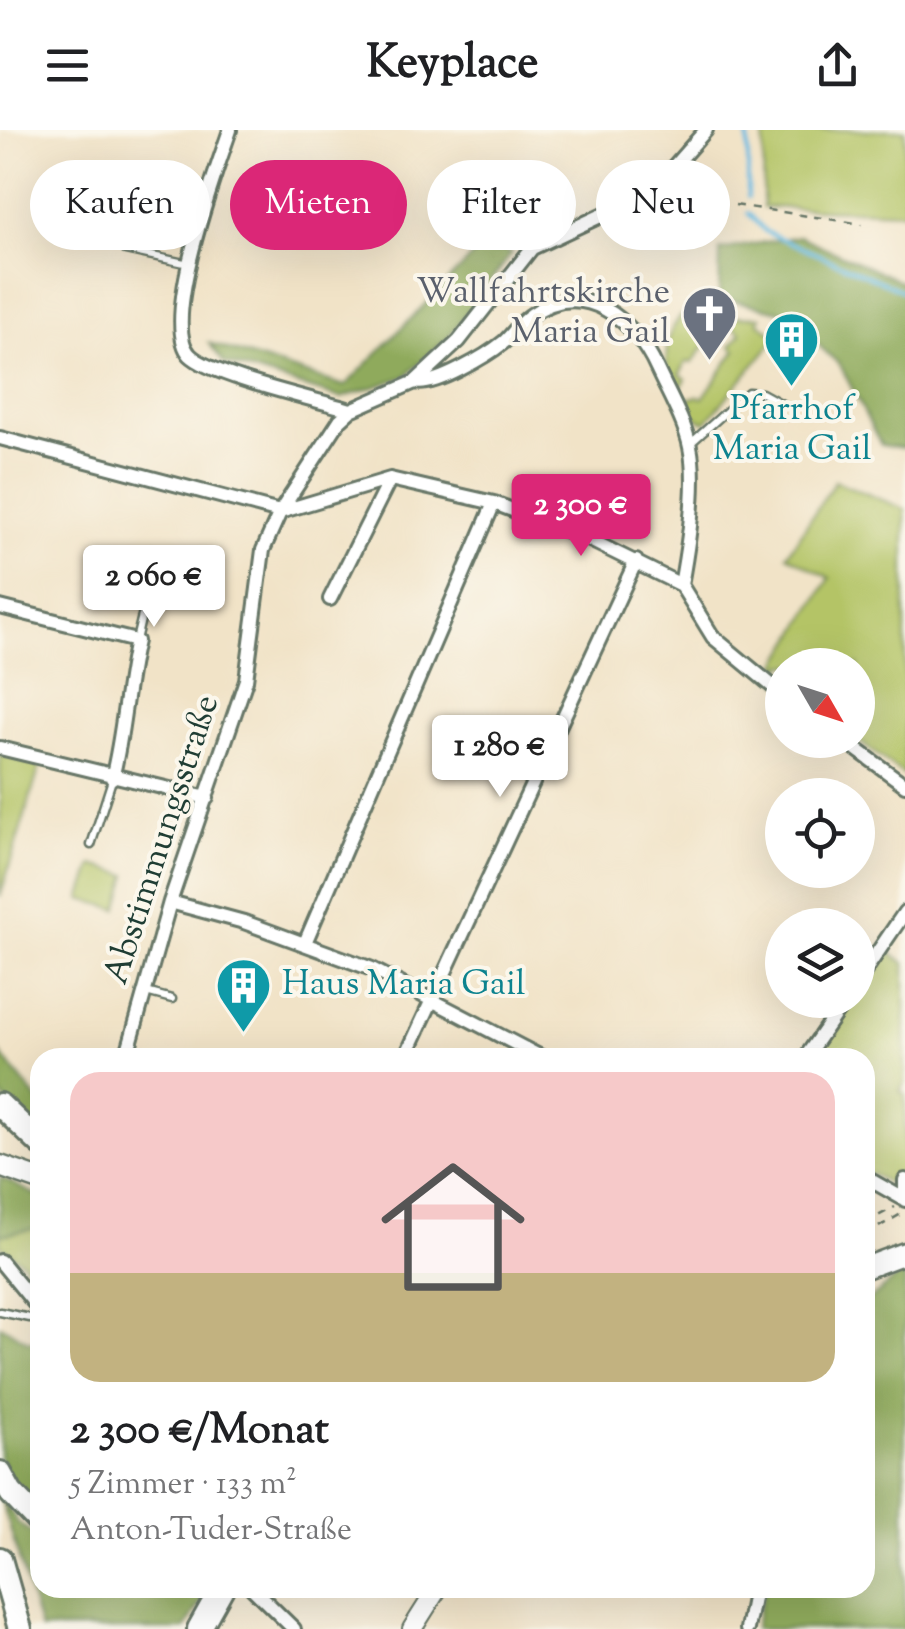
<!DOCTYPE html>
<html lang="de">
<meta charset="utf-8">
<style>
body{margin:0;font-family:"Sorts Mill Goudy",serif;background:#f2f2f2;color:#202124;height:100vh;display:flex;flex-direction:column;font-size:38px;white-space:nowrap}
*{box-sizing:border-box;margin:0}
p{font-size:32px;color:#757577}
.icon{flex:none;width:55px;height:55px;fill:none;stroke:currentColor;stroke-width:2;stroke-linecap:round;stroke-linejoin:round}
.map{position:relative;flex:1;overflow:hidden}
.drawer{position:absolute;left:30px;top:918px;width:845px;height:550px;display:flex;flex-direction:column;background:#fff;border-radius:30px;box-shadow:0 10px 40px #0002}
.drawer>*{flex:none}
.guide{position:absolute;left:30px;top:30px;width:845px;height:90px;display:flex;gap:20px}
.needle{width:65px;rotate:129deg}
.fabs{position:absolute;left:765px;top:518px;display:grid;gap:20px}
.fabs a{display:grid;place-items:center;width:110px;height:110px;border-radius:50%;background:#fff;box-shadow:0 10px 40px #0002;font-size:50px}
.price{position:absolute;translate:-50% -85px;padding:0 22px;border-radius:10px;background:#fff;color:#222;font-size:32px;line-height:65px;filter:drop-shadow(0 2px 5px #0008)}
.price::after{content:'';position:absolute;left:50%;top:60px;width:30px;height:22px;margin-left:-15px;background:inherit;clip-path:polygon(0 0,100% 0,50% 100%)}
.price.current{background:#db2777;color:#fff}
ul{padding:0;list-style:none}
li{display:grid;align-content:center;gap:20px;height:530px;padding:0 40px}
li span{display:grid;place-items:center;height:310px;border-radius:30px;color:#555}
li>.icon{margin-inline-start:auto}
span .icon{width:180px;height:180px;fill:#fffc;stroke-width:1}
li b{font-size:42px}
.chip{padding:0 35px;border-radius:45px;background:#fff;box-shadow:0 10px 40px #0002;font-size:35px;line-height:90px}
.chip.current{background:#db2777;color:#fff}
header{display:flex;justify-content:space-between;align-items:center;height:130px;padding:0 40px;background:#fff;font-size:45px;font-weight:700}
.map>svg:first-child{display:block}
</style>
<header><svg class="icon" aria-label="menu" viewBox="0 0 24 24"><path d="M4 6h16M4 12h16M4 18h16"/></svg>Keyplace<svg class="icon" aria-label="share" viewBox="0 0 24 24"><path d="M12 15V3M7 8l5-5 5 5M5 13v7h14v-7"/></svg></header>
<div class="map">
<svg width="905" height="1499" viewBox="0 0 905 1499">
<rect width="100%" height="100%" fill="#fbf7ec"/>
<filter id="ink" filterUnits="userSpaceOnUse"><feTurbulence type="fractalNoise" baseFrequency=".01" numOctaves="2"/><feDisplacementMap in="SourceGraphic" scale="20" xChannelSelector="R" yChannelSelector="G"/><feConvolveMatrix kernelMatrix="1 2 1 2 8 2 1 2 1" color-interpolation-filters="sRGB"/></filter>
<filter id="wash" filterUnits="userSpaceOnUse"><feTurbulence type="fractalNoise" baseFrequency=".0048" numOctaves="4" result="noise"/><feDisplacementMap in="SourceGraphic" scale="40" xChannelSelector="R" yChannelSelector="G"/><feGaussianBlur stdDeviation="2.25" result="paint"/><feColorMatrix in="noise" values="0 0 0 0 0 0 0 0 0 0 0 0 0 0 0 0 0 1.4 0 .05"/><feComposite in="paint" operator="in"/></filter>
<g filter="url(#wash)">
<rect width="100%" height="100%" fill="#f1e3c7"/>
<path fill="#b4c466" stroke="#6a804d" stroke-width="2.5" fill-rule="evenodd" d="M764,0h141v82l-142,-5z
M682,185l79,2 -3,5 19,15 -71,85 -24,-10c-16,-30 -25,-70 0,-97zM728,193l13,10 -10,13 5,4 -33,48 -6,-2 -13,5 -6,-10 8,-12 -6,-5 6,-12 6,1 21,-29 5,2z
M835,351l70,28v267l-48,-36 1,-75h-76v19l-11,-9 59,-97 -43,-23z
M0,624l40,12 -40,131z
M93,735l35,10 -10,34 -37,-10z
M888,821l17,12v120l-5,8 5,4v72l-13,18 -27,-14v-113h-51z
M40,1098v62l-17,-28 -23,-17v-10z"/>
<path fill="#8faa5b" stroke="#577448" stroke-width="2.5" d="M799,106l106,47v165l-24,-3 -41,-80 -57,-53 -64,-15 1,-47z
M483,115l29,8 -65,86 -42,38 -64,21 -117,-35 -15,-20 136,43z
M0,923l40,50v35l-40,-44z
M0,1047l40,20v31l-40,7z
M905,1141v358h-151l10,-41h101v-285z
M0,1195l30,17 10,-5v179l-33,-41 -7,-17z
M0,1365l18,28 22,16v49h170l-25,41h-145z"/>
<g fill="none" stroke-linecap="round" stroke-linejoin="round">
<path stroke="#65bbe2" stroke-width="4" d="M748,67v-67
M748,83l18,19 139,60"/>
</g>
</g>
<g filter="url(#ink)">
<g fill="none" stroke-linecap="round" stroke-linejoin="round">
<defs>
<path id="service" d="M125,120l64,14
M691,313l57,-51 14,1 20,11
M136,510l9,-37
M91,715l21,-65
M146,862l26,7
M0,1182l40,8"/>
<path id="minor" d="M230,0c-13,39 -71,193 -40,225 21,21 128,45 161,55
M415,252c18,6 73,-27 89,-40 9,-8 16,-20 27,-27 53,-38 104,5 126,54 11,24 28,53 33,78 8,37 -2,100 -9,138
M0,308l280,74 110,-33 104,24 92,35 95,47 32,52 69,57
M330,469l60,-120
M0,477l136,34c-11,47 -12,91 -24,137
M844,610l61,45
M0,618l207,50
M170,772l74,20 128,47 171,89
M305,813l189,-440
M858,851l47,-69
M126,928l44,-156 76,-222 17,-130 17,-38 60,-92 11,-10 64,-28 44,-41 73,-93 96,-45 33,-22 45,-51
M405,928l231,-497
M805,928l40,-58
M865,1047l37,21
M905,1050v20
M0,1131l40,49
M252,1458l42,41
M747,1499l8,-41"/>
<path id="secondary" d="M412,1499l26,-41"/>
<path id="primary" d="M0,1036l40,14
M865,1138l40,-15"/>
<path id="motorway" d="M0,975l40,38
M0,1343l11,20 29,30
M0,1429l20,70
M199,1499l23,-41"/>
</defs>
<use href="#service" stroke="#687767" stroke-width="11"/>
<use href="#minor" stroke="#687767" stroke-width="18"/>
<use href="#secondary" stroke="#687767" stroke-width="22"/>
<use href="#primary" stroke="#687767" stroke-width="25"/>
<use href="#motorway" stroke="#687767" stroke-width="28"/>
<path stroke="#687767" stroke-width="2.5" stroke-dasharray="8 8" stroke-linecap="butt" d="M735,75l127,19
M865,1093l30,-16
M865,1105l36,-21"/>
<use href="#service" stroke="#fff" stroke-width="6"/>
<use href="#minor" stroke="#fff" stroke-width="12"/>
<use href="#secondary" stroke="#fff" stroke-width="18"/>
<use href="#primary" stroke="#fff" stroke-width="20"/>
<use href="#motorway" stroke="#fff" stroke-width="22"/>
</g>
</g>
<defs>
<symbol id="church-pin" viewBox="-11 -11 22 30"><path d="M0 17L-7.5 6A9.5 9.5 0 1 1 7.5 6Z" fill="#6b7280" stroke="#fbf7ec"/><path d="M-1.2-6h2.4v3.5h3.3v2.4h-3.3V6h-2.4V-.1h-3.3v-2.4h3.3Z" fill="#fff"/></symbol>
<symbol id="building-pin" viewBox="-11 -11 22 30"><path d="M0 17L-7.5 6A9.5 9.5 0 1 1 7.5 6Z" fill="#0f9aa8" stroke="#fbf7ec"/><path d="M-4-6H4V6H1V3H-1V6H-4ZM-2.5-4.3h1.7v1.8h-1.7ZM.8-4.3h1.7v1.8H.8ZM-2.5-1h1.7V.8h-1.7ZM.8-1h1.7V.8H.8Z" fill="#fff"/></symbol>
</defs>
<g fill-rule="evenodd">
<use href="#church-pin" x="678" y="152" width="63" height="86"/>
<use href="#building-pin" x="760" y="178" width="63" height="86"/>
<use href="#building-pin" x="212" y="824" width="63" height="86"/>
</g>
<g text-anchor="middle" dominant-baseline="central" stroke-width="8" stroke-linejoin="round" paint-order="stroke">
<g font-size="35" fill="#5b616d" stroke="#fbf7ec" text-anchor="end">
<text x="670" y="163">Wallfahrtskirche<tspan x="670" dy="40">Maria Gail</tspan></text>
</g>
<g font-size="35" fill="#0d838f" stroke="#fbf7ec">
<text x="792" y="280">Pfarrhof<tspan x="792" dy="40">Maria Gail</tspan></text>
<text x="282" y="855" text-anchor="start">Haus Maria Gail</text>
</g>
<g font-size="35" fill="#1f3d34" stroke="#fbf7ec">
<text transform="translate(163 710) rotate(-72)">Abstimmungsstraße</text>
</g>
</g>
</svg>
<div class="fabs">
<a><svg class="needle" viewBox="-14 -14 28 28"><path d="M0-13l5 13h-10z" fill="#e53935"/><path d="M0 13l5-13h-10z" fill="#757577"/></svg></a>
<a><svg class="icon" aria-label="locate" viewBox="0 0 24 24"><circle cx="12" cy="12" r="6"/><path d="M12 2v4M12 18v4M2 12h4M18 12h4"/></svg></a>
<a><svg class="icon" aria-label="layers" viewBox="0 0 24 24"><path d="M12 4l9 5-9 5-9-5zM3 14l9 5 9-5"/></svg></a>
</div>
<b class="price current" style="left:581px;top:429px">2 300 €</b>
<b class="price" style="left:154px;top:500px">2 060 €</b>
<b class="price" style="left:500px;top:670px">1 280 €</b>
<div class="guide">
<a class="chip">Kaufen</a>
<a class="chip current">Mieten</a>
<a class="chip">Filter</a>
<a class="chip">Neu</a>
</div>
<section class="drawer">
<ul>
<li><span style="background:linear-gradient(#f6c9c9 65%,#c2b280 0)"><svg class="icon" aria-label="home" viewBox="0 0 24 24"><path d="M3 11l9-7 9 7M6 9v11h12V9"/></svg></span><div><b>2 300 €/Monat</b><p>5 Zimmer · 133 m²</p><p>Anton-Tuder-Straße</p></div></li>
</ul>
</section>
</div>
